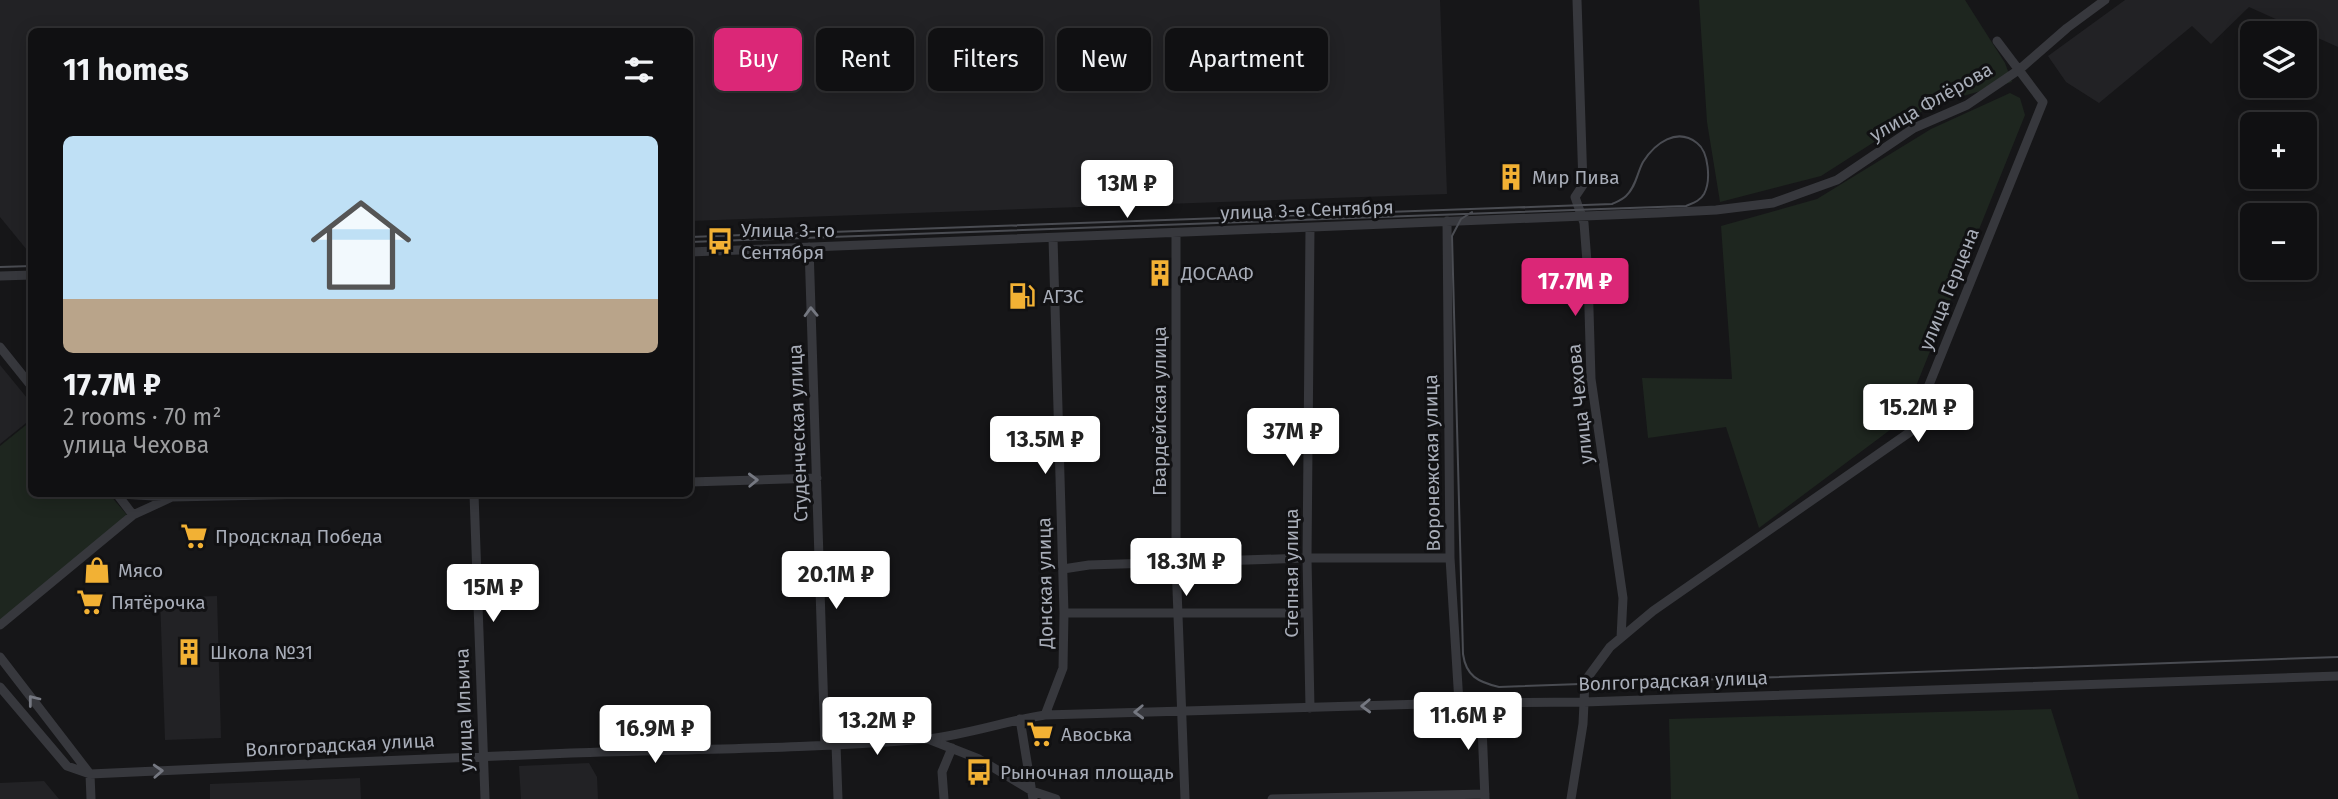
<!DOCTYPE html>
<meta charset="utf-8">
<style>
body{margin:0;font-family:"Fira Sans",sans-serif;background:#1e1e20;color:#f1f3f6;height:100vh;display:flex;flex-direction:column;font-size:26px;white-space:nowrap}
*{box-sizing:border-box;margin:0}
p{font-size:23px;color:#9c9d9f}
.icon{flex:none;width:38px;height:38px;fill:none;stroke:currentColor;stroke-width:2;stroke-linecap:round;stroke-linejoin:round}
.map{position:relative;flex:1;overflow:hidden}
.sheet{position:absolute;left:28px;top:28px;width:665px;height:469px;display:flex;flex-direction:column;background:#101012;border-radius:10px;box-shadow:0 4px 18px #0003,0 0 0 2px #303032}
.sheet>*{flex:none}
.hud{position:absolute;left:714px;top:28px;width:665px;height:63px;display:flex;gap:14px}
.controls{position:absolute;left:2240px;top:21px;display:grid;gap:14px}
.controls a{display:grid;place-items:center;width:77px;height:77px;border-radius:10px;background:#101012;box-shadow:0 4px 18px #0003,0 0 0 2px #303032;font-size:35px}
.price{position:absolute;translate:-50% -60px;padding:0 16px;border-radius:7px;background:#fff;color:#222;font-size:23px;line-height:46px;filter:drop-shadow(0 2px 4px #0008)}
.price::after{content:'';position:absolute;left:50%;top:42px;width:21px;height:16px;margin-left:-10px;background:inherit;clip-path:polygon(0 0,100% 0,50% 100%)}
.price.current{background:#db2777;color:#fff}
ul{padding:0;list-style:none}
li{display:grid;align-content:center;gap:14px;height:371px;padding:0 35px}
li span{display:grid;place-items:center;height:217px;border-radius:10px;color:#555}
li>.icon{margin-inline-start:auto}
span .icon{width:126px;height:126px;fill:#fffc;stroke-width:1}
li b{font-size:30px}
h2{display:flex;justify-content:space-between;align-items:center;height:84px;padding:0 35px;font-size:30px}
.chip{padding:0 24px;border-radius:10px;background:#101012;box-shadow:0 4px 18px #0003,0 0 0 2px #303032;font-size:24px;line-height:63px}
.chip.current{background:#db2777;color:#fff}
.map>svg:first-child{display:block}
</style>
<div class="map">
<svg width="2338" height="799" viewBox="0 0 2338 799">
<rect width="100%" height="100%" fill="#161618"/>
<path fill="#222225" d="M0,0h1440l7,194 -757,27v-189h-658v218h-5l-27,-33z
M2125,0h213v47l-89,-40 -38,37 -19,-18 -93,77 -33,-21 -18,-26z
M0,365l32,39 -1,15 -31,25z
M217,596l4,142 -56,2 -5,-142z
M589,763l8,14 1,22h-77l-2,-33z
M360,778l1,21h-151v-15z
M44,781l15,18h-59v-16z"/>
<path fill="#1e261f" d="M1699,0h266l40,63 7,19 -80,23 -111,71 -101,26 -13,-80z
M2010,93l10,5 5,17 -123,306 -143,107 -33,-101 -78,11 -6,-60 90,1 -11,-153 96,-27 114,-70z
M31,421l1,73h77l19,22 -128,105v-175z
M2051,709l28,90h-408l-2,-80z"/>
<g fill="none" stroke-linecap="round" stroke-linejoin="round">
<path stroke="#37383d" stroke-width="9" d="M1577,0l6,185 -8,12 9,26 4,52 3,104 32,219 -2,40
M1447,221l3,337 9,145
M1310,228l-3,330 3,150
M1176,233v330l9,236
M809,247l16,498
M690,252l968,-39 58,-3 57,-7 64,-23 77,-52 53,-23 53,-36 47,-41 38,-28
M0,276l32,-1
M0,347l32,40
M690,482l127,-4
M117,494l16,21
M121,494l49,3
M474,494l11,305
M1063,569l26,-4 218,-7h143
M1064,613h244
M0,625l133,-110 39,-18 137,-3
M0,657l90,117 1,25
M0,687l67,79 23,8c160,-7 321,-15 481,-21 118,-4 237,-4 355,-14 41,-4 79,-18 119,-24l414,-12 125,-1 754,-26
M1481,703l4,96
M1045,715l18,-47 1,-55 -11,-375
M1020,719l13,80
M928,739l51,20 53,32 24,8
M836,744l2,55
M944,799l-2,-27 10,-24
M1272,799l213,-5
M1571,799l12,-75 2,-43 25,-34 43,-36 257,-179 133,-330 -46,-61"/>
<path stroke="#4a4c52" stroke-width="2" d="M1472,212l-11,7 -9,17 11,418c3,22 15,28 36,33l839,-30
M690,237l922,-33c4,-2 10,-4 14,-8 10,-9 11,-23 17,-34 12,-19 34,-35 54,-19 12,9 14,38 7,51 -4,7 -11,9 -18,12l-996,36
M0,267l32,-1"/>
</g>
<defs><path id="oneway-chevron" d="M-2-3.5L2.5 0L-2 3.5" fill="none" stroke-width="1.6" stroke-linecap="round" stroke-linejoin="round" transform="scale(1.75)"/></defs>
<g stroke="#757881">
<use href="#oneway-chevron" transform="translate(811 312) rotate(-92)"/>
<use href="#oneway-chevron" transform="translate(753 480) rotate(-2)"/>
<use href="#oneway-chevron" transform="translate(33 700) rotate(-128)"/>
<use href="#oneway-chevron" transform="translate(1366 706) rotate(178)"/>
<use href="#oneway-chevron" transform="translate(1139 712) rotate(178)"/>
<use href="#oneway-chevron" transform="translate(158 771) rotate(-3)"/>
</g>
<defs>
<symbol id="building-bare" viewBox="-9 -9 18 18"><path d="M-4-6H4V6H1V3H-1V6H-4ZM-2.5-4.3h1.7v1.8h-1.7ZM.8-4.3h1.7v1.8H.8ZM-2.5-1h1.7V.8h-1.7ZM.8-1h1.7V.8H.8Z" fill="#f2b134" stroke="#111113" stroke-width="2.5" paint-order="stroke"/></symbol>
<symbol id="bus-bare" viewBox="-9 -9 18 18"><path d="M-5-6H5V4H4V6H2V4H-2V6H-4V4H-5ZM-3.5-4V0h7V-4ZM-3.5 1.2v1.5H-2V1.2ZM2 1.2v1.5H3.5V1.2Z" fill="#f2b134" stroke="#111113" stroke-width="2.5" paint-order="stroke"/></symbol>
<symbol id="fuel-bare" viewBox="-9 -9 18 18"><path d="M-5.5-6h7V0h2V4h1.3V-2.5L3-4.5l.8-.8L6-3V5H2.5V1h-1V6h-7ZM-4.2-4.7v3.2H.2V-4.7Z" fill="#f2b134" stroke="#111113" stroke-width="2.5" paint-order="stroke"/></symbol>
<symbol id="supermarket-bare" viewBox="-9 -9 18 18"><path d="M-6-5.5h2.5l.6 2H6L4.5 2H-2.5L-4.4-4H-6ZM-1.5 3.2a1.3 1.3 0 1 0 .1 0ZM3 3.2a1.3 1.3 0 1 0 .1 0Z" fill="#f2b134" stroke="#111113" stroke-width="2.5" paint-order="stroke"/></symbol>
<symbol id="shop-bare" viewBox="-9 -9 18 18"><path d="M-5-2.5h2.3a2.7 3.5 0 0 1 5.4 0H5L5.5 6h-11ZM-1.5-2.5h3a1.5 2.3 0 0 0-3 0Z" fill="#f2b134" stroke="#111113" stroke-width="2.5" paint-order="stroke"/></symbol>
</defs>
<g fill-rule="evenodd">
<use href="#building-bare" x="1492" y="158" width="38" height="38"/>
<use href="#bus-bare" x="701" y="222" width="38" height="38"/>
<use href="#building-bare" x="1141" y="254" width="38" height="38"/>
<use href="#fuel-bare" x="1003" y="277" width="38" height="38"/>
<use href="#supermarket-bare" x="175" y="517" width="38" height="38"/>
<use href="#shop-bare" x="78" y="551" width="38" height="38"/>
<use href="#supermarket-bare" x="71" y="583" width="38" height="38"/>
<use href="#building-bare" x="170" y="633" width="38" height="38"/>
<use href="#supermarket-bare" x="1021" y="715" width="38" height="38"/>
<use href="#bus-bare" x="960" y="753" width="38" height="38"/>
</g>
<g text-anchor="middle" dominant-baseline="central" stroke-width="6" stroke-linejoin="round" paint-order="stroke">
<g font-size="19" fill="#a8adb8" stroke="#111113">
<text transform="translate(1931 102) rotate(-30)">улица Флёрова</text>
<text transform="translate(1307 210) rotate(-2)">улица 3-е Сентября</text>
<text transform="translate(1949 289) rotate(-68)">улица Герцена</text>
<text transform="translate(1580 404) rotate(-96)">улица Чехова</text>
<text transform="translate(1159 411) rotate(-90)">Гвардейская улица</text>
<text transform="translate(798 433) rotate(-92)">Студенческая улица</text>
<text transform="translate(1432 463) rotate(-91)">Воронежская улица</text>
<text transform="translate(1291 573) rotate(-90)">Степная улица</text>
<text transform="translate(1045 583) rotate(-91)">Донская улица</text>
<text transform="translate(1673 681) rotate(-2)">Волгоградская улица</text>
<text transform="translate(464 710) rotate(-92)">улица Ильича</text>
<text transform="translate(340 745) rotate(-3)">Волгоградская улица</text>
</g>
<g font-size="19" fill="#a8adb8" stroke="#111113" text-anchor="start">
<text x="1532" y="177">Мир Пива</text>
<text x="741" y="230">Улица 3-го<tspan x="741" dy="22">Сентября</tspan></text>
<text x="1181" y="273">ДОСААФ</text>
<text x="1043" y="296">АГЗС</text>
<text x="215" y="536">Продсклад Победа</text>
<text x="118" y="570">Мясо</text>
<text x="111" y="602">Пятёрочка</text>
<text x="210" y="652">Школа №31</text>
<text x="1061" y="734">Авоська</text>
<text x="1000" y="772">Рыночная площадь</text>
</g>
</g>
</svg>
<div class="controls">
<a><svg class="icon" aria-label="layers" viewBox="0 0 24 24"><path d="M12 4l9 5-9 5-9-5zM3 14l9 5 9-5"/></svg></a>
<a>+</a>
<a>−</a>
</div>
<b class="price" style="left:1127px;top:220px">13M ₽</b>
<b class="price current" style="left:1575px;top:318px">17.7M ₽</b>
<b class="price" style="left:1918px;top:444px">15.2M ₽</b>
<b class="price" style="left:1293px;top:468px">37M ₽</b>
<b class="price" style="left:1045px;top:476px">13.5M ₽</b>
<b class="price" style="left:1186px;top:598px">18.3M ₽</b>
<b class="price" style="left:836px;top:611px">20.1M ₽</b>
<b class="price" style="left:493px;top:624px">15M ₽</b>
<b class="price" style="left:1468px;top:752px">11.6M ₽</b>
<b class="price" style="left:877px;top:757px">13.2M ₽</b>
<b class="price" style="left:655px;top:765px">16.9M ₽</b>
<div class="hud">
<a class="chip current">Buy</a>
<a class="chip">Rent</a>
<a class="chip">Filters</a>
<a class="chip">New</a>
<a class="chip">Apartment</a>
</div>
<section class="sheet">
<h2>11 homes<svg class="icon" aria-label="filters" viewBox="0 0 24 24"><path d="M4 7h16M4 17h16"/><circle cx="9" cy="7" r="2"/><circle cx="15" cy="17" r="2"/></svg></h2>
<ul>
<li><span style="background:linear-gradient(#bfe0f5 75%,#b9a48a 0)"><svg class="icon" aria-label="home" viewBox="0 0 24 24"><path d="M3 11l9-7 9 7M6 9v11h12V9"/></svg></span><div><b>17.7M ₽</b><p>2 rooms · 70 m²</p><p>улица Чехова</p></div></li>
</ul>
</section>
</div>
